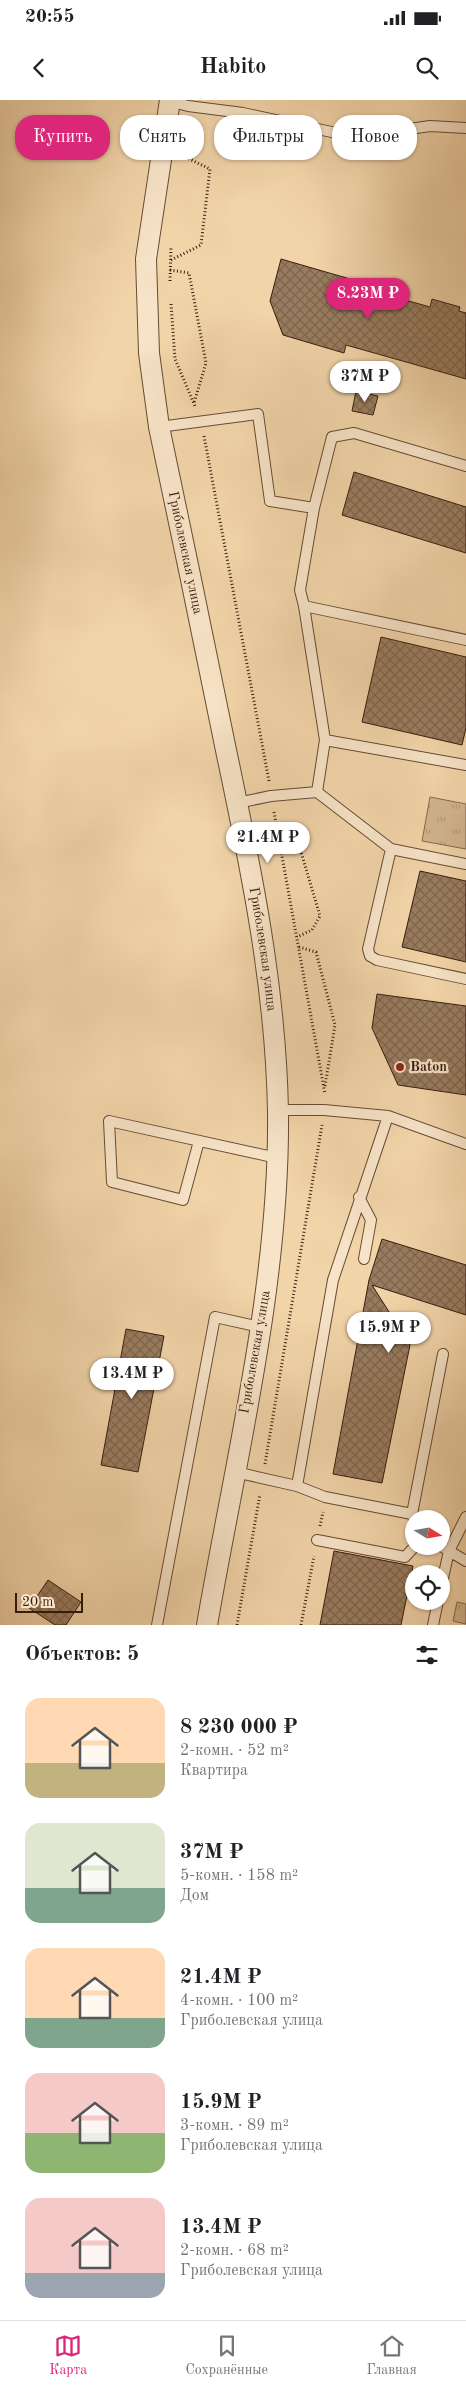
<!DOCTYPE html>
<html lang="ru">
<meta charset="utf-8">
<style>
body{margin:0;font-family:"Old Standard TT",serif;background:#f2f2f2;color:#202124;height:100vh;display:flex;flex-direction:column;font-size:19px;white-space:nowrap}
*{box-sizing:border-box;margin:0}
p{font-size:16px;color:#757577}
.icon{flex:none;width:28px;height:28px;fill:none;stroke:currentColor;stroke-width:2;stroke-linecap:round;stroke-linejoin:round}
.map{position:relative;height:1525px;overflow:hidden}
.drawer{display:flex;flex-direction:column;background:#fff;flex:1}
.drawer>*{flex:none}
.top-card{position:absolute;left:15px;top:15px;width:436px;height:45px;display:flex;gap:10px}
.needle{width:32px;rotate:101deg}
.tools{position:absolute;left:405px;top:1410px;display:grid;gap:10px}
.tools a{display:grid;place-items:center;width:45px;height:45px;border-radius:50%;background:#fff;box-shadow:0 1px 4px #0004;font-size:25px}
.scale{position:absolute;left:15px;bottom:12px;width:68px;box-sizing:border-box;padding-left:5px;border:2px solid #381d0e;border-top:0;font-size:14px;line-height:18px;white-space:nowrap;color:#381d0e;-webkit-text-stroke:4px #f7e3c7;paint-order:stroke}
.price{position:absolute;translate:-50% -42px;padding:0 11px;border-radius:18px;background:#fff;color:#222;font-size:16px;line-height:32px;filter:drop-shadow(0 1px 2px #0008)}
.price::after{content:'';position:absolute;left:50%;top:30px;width:15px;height:11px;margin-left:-8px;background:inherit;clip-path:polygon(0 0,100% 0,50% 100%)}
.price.selected{background:#db2777;color:#fff}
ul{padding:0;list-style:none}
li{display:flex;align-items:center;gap:15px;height:125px;padding:0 25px}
li span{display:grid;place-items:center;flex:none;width:140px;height:100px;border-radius:15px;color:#555}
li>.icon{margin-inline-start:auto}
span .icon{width:60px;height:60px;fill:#fffc;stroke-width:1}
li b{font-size:21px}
h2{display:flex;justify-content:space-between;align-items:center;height:60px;padding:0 25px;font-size:21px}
.chip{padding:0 18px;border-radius:20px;background:#fff;box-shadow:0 1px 4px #0004;font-size:18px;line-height:45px}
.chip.selected{background:#db2777;color:#fff}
.status{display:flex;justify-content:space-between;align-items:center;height:35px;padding:0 25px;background:#fff;direction:ltr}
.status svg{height:14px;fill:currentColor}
header{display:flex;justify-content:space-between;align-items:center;height:65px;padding:0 25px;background:#fff;font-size:22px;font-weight:600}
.tab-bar{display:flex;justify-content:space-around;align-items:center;height:70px;border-top:1px solid #e0e0e0;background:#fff;font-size:14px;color:#757577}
.tab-bar a{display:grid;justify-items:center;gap:2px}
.tab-bar .selected{color:#db2777}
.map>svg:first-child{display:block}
</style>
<div class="status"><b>20:55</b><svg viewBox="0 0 49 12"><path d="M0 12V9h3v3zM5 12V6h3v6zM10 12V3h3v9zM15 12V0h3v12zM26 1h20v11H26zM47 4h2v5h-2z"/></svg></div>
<header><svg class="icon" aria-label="back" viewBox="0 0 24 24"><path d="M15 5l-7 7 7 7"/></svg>Habito<svg class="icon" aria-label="search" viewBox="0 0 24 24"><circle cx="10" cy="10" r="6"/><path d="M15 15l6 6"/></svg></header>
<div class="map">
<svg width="466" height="1525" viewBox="0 0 466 1525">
<defs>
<pattern id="park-tufts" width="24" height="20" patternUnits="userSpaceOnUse" patternTransform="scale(1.25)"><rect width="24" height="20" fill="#d2b58f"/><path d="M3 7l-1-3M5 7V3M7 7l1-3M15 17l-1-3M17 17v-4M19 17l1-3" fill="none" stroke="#b59b7a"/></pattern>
<pattern id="building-cross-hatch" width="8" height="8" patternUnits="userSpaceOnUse" patternTransform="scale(1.25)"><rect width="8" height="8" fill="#997c5f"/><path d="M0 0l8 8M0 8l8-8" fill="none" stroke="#7e654d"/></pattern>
</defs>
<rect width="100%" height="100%" fill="#f2d4a9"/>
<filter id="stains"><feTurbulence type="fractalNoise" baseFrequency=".004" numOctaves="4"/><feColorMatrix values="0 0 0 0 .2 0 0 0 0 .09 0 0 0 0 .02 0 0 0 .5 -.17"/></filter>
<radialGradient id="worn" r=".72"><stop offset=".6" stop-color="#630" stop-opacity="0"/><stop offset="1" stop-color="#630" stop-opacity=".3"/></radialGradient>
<path fill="url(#park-tufts)" stroke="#85694e" d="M430,697l36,7v45l-44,-8z
M457,1502l9,2v20l-13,-3z"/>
<path fill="url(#building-cross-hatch)" stroke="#381d0e" d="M281,159l83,24 -1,4 7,3 60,17 2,-8 28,8 -1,4 7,2v66l-120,-34 -2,8 -61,-18 -13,-34z
M356,291l22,5 -5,19 -21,-4z
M354,372l112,35v46l-124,-38z
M381,537l85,20v71l-4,17 -100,-23z
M420,771l46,10v81l-64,-15z
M377,894l89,12v89l-68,-10 -26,-57z
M382,1139l84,26v50l-94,-30 38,60 -28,138 -49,-9 36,-194z
M126,1229l38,7 -26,136 -37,-7z
M334,1451l79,15 -12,59h-81z
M48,1480l33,22 -15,23h-11l-26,-17z"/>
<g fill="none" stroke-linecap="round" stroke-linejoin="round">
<defs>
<path id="lane" d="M169,1l19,5 55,7 112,24 75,-11 36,2
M159,327l99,-13 12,87 44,7 18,-71 22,-4 112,33
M304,506l-4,-16 14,-82
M325,640l141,25
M317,692l8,-52 -21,-134 162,34
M237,703l34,-7 46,-4 74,57 -23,100 2,7 7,4 89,19
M391,749l75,15
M278,1010h46l64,6 78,28
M199,1041l-16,59 -71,-18 -3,-61 168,37
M359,1097l12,23 -7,39
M235,1372l62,14 28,11 87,17 2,5
M297,1386l36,-206 55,-164
M412,1414l31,-160
M466,1417l-17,34 17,10
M317,1440l88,17 10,-11
M441,1446l8,5 -8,36
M157,1525l58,-308 45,10
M433,1525l5,-24"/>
<g id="street">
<path id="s1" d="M170,0l-24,159 3,94 10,74c23,109 46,219 68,328 25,118 49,236 51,357 2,171 -42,344 -71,513"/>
</g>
</defs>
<use href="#lane" stroke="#664b35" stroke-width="12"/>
<use href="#street" stroke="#664b35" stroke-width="22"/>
<path stroke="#381d0e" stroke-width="3" stroke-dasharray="1 2.5" stroke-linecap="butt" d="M171,160l30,-15 9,-76 -27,-13
M170,170l19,3 17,90 -12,40
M170,181l1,-34
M171,204l4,55 20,47
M204,336l65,345
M274,712l51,282
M280,742l21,10 19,64 -8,14 -15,7
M299,847l17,5 19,73 -10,61
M265,1364l57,-339
M320,1426l3,-14
M237,1525l23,-131
M301,1525l13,-69"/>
<use href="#lane" stroke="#f7e3c7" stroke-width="10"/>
<use href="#street" stroke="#f7e3c7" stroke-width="20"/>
</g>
<circle fill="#8f2418" stroke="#f7e3c7" stroke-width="2" cx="400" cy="967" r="5"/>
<g text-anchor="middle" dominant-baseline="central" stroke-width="4.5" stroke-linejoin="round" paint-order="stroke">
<g font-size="14" fill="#381d0e" stroke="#f7e3c7">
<text stroke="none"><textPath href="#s1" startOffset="458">Гриболевская улица</textPath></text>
<text stroke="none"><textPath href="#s1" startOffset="862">Гриболевская улица</textPath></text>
<text transform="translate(255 1252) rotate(-80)">Гриболевская улица</text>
</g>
<g font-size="14" font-weight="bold" fill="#381d0e" stroke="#f7e3c7" text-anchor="start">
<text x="410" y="967">Baton</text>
</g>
</g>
<rect width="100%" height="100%" filter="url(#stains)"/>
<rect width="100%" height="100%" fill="url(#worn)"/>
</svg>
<div class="tools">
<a><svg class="needle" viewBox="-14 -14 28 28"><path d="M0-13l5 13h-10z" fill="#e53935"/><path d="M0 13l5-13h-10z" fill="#757577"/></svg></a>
<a><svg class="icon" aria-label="locate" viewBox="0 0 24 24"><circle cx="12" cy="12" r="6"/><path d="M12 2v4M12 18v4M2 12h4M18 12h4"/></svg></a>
</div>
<div class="scale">20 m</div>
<b class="price selected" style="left:368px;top:220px">8.23M ₽</b>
<b class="price" style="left:365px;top:303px">37M ₽</b>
<b class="price" style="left:268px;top:764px">21.4M ₽</b>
<b class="price" style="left:389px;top:1254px">15.9M ₽</b>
<b class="price" style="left:132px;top:1300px">13.4M ₽</b>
<div class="top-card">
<a class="chip selected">Купить</a>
<a class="chip">Снять</a>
<a class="chip">Фильтры</a>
<a class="chip">Новое</a>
</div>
</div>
<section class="drawer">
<h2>Объектов: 5<svg class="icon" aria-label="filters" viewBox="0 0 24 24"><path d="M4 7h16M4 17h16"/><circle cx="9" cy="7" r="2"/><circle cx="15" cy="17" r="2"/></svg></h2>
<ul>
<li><span style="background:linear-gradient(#ffd9b3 65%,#c2b280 0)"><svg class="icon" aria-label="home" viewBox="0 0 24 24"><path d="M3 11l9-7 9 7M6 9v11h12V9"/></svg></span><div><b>8 230 000 ₽</b><p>2-комн. · 52 m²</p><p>Квартира</p></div></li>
<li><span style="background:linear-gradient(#dfe7d0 65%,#7fa58c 0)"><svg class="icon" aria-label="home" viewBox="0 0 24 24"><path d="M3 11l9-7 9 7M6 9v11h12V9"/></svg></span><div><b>37M ₽</b><p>5-комн. · 158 m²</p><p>Дом</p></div></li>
<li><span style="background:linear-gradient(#ffd9b3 70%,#7fa58c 0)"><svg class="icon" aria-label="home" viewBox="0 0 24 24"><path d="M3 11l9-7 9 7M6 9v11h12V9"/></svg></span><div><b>21.4M ₽</b><p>4-комн. · 100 m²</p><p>Гриболевская улица</p></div></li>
<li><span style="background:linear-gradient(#f6c9c9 60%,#8fb573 0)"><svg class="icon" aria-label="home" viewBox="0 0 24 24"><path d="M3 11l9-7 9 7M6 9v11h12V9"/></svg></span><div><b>15.9M ₽</b><p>3-комн. · 89 m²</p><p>Гриболевская улица</p></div></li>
<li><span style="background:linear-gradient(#f6c9c9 75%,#9aa5b1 0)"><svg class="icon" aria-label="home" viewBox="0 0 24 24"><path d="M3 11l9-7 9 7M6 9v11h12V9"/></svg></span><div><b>13.4M ₽</b><p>2-комн. · 68 m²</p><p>Гриболевская улица</p></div></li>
</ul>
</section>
<nav class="tab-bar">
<a class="selected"><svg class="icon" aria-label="map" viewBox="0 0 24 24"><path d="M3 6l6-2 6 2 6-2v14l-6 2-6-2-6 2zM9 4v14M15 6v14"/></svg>Карта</a>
<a><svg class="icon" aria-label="saved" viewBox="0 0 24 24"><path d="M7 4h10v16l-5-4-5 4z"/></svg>Сохранённые</a>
<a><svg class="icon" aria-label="home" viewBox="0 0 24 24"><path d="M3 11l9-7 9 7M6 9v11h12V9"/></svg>Главная</a>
</nav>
